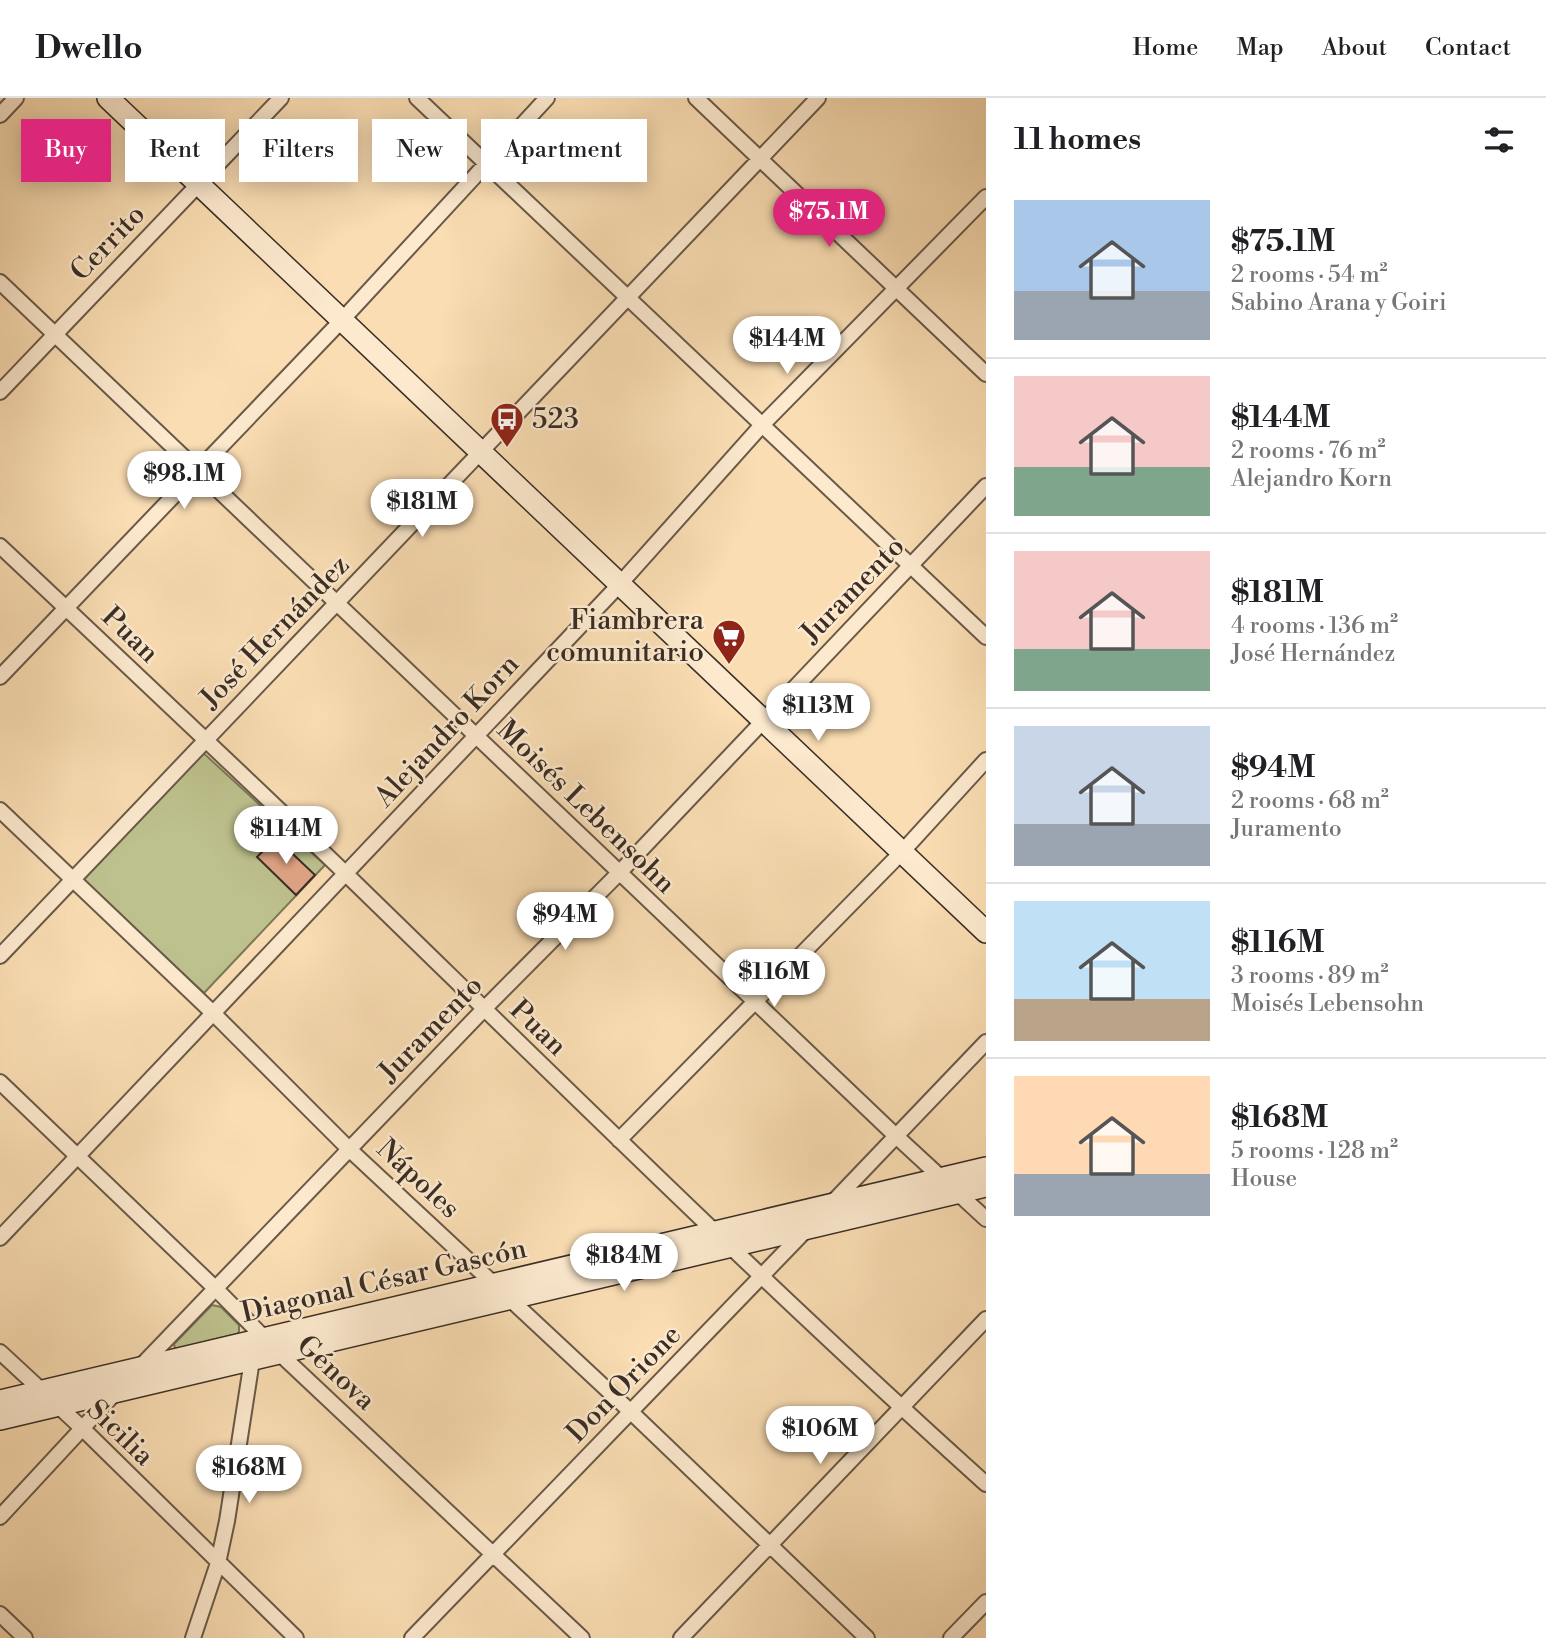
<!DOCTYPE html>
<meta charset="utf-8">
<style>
body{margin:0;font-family:"Libre Bodoni",serif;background:#f2f2f2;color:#202124;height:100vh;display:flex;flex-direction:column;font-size:26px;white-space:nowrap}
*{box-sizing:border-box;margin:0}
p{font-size:23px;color:#757577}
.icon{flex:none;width:38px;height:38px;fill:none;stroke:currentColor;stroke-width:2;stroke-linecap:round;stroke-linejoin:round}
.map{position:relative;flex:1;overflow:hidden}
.drawer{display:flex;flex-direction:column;background:#fff;width:560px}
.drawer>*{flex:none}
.hud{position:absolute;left:21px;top:21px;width:665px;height:63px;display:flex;gap:14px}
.price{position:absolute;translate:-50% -60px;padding:0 16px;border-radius:24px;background:#fff;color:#222;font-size:23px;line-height:46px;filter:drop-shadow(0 2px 4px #0008)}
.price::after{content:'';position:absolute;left:50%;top:42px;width:21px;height:16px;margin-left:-10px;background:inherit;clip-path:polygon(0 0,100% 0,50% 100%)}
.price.on{background:#db2777;color:#fff}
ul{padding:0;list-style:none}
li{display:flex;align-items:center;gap:21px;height:175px;padding:0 28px}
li+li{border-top:2px solid #e0e0e0}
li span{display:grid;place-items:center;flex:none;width:196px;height:140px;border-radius:0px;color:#555}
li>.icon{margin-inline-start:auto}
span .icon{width:84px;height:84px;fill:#fffc;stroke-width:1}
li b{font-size:30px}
h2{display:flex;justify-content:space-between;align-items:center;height:84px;padding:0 28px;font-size:30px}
.pill{padding:0 24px;border-radius:0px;background:#fff;box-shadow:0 4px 18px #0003;font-size:24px;line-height:63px}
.pill.on{background:#db2777;color:#fff}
header{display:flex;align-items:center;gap:42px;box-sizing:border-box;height:98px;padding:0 35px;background:#fff;border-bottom:2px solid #e0e0e0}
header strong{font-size:33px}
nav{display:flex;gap:38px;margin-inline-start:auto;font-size:24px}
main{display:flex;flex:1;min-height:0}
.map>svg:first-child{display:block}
</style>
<header>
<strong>Dwello</strong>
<nav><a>Home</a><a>Map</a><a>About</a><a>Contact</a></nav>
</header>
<main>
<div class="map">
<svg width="986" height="1540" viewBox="0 0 986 1540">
<rect width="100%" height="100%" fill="#faddb3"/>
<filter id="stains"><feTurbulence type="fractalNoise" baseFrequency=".00286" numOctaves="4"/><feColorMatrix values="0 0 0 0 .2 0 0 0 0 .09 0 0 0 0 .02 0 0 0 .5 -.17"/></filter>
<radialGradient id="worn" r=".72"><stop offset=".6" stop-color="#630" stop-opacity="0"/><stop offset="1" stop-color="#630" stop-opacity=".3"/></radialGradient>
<path fill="#bdc18d" stroke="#7b7759" stroke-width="2" d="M198,650l127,117 -121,128 -126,-117z
M212,1207l9,2 18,18v7l-2,2 -62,15 -1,-5z"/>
<path fill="#e0a485" stroke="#392d25" stroke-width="2" d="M276,740l39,37 -19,20 -39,-38z"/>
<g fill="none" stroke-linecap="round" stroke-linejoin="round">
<defs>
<path id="street" d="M417,0l569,539
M696,0l290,276
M0,17l16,-17
M0,184l896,854 90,83
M0,294l281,-294
M0,448c116,109 232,218 347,329 211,205 420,412 639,609
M0,579l342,-357 205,-222
M0,712l213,203 136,136 282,263 236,226
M0,858l818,-858
M0,984l216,207 63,64 303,285
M619,1042l283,-288 84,-92
M832,1105l154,-161
M0,1140l619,-653 143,-160 224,-228
M0,1254l82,76 214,210
M141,1268l343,-357 135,-136 367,-387
M0,1419l115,-124
M0,1516l25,24
M193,1540l25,-75 9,-42 25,-161
M412,1540l394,-408
M681,1540l305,-319
M951,1540l35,-36"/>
<path id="secondary" d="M108,0l878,834
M0,1303l986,-233
M0,1321l986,-233"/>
</defs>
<use href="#street" stroke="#695948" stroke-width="18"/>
<use href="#secondary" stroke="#392d25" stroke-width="24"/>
<use href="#street" stroke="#fce9ce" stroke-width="14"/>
<use href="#secondary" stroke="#fce9ce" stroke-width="21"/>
</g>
<defs>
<symbol id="bus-pin" viewBox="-11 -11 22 30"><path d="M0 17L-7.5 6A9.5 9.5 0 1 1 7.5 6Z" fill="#8f2418" stroke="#fce9ce"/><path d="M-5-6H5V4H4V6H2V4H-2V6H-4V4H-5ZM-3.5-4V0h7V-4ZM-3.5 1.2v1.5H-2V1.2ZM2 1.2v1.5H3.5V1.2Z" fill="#fff"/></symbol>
<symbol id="supermarket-pin" viewBox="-11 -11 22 30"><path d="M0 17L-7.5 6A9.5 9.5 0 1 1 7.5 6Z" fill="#8f2418" stroke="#fce9ce"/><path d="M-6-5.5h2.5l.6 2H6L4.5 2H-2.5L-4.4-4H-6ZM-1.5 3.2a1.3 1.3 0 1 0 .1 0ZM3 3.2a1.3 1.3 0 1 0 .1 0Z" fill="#fff"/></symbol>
</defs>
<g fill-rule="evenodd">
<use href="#bus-pin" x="488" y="302" width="38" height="52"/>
<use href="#supermarket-pin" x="710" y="519" width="38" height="52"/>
</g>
<g text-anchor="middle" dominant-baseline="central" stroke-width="5" stroke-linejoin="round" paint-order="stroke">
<g font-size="28" fill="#392d25" stroke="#fce9ce">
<text transform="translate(108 145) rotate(-46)">Cerrito</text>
<text transform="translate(853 492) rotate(-46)">Juramento</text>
<text transform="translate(275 534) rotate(-46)">José Hernández</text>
<text transform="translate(130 537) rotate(44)">Puan</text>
<text transform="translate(447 633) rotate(-47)">Alejandro Korn</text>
<text transform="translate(586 709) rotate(44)">Moisés Lebensohn</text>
<text transform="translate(538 930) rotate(44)">Puan</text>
<text transform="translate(431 931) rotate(-46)">Juramento</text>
<text transform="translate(418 1081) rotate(43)">Nápoles</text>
<text transform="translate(384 1183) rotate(-13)">Diagonal César Gascón</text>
<text transform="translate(336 1275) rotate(43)">Génova</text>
<text transform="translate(624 1286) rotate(-46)">Don Orione</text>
<text transform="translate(120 1335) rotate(44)">Sicilia</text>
</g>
<g font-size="28" fill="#392d25" stroke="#fce9ce" text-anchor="start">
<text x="532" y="321">523</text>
<text x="704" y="522" text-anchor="end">Fiambrera<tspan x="704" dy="32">comunitario</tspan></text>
</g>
</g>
<rect width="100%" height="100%" filter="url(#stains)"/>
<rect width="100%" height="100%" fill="url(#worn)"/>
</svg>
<b class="price on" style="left:829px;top:151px">$75.1M</b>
<b class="price" style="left:787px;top:278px">$144M</b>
<b class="price" style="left:184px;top:413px">$98.1M</b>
<b class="price" style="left:422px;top:441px">$181M</b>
<b class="price" style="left:818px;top:645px">$113M</b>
<b class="price" style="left:286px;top:768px">$114M</b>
<b class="price" style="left:565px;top:854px">$94M</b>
<b class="price" style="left:774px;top:911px">$116M</b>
<b class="price" style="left:624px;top:1195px">$184M</b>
<b class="price" style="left:820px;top:1368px">$106M</b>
<b class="price" style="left:249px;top:1407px">$168M</b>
<div class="hud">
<a class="pill on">Buy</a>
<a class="pill">Rent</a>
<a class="pill">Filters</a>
<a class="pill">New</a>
<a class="pill">Apartment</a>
</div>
</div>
<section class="drawer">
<h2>11 homes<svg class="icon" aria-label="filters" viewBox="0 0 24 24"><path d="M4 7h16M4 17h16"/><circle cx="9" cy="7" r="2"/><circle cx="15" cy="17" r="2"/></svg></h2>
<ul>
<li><span style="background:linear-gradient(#a9c7e8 65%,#9aa5b1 0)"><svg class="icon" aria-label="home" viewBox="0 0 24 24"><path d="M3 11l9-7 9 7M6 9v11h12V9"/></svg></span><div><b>$75.1M</b><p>2 rooms · 54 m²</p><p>Sabino Arana y Goiri</p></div></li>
<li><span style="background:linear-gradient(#f6c9c9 65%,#7fa58c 0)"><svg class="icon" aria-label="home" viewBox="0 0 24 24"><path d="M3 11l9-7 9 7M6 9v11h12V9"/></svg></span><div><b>$144M</b><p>2 rooms · 76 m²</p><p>Alejandro Korn</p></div></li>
<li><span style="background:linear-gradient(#f6c9c9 70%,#7fa58c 0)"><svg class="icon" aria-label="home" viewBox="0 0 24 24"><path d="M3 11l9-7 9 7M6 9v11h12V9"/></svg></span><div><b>$181M</b><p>4 rooms · 136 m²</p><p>José Hernández</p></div></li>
<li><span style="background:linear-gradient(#c9d6e8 70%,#9aa5b1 0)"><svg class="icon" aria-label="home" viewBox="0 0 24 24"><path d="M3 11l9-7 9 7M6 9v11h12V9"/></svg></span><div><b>$94M</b><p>2 rooms · 68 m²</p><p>Juramento</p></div></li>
<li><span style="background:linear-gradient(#bfe0f5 70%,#b9a48a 0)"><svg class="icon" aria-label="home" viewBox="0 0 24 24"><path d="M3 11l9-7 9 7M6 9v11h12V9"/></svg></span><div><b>$116M</b><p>3 rooms · 89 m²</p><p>Moisés Lebensohn</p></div></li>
<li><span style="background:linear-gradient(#ffd9b3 70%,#9aa5b1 0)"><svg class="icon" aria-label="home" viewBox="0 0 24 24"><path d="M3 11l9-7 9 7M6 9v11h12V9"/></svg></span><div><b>$168M</b><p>5 rooms · 128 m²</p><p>House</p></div></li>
</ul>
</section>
</main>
